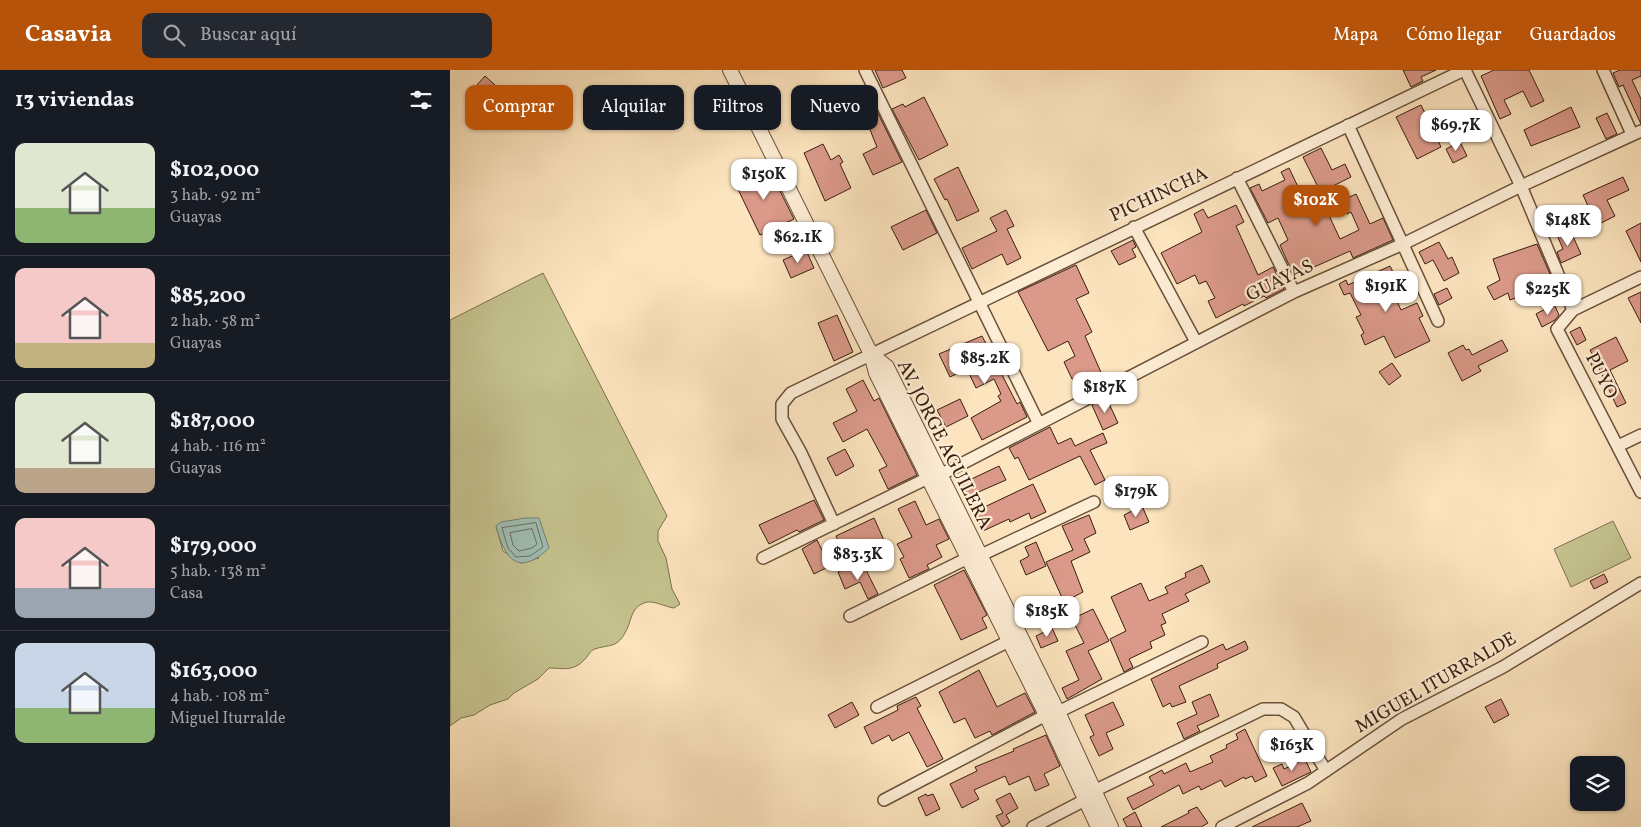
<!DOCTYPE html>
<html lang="es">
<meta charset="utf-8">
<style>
body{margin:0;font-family:Vollkorn,serif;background:#242831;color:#f1f3f6;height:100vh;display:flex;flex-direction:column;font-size:19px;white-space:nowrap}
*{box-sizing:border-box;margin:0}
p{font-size:16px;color:#9ea1a6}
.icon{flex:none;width:28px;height:28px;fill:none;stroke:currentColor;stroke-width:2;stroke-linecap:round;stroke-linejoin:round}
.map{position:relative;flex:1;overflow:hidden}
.details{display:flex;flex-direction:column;background:#171b24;width:450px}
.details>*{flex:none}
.guide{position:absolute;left:15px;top:15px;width:475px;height:45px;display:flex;gap:10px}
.tools{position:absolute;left:1120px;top:686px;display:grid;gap:10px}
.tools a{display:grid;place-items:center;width:55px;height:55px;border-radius:10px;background:#171b24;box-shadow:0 1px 4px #0004;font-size:25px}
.price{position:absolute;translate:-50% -42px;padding:0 11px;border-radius:10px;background:#fff;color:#222;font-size:16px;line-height:32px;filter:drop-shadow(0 1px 2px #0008)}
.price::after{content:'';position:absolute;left:50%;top:30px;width:15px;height:11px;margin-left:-8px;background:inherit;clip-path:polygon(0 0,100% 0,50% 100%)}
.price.selected{background:#b45309;color:#fff}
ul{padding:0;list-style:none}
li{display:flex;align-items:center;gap:15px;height:125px;padding:0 15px}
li+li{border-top:1px solid #363941}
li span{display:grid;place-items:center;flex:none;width:140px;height:100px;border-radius:10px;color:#555}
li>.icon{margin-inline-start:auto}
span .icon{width:60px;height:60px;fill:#fffc;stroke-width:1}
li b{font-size:21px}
h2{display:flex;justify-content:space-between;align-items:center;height:60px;padding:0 15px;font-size:21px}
.pill{padding:0 18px;border-radius:10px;background:#171b24;box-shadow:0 1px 4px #0004;font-size:18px;line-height:45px}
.pill.selected{background:#b45309;color:#fff}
header{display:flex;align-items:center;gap:30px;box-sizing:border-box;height:70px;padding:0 25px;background:#b45309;color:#fff}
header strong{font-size:24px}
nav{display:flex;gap:28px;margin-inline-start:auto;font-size:18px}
.search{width:350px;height:45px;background:#242831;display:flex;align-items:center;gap:12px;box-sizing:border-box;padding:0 18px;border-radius:10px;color:#9ea1a6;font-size:19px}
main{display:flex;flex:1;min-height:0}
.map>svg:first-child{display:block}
</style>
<header>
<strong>Casavia</strong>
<div class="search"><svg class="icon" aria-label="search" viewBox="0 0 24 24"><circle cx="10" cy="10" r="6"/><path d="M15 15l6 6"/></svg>Buscar aquí</div>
<nav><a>Mapa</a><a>Cómo llegar</a><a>Guardados</a></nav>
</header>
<main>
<section class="details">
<h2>13 viviendas<svg class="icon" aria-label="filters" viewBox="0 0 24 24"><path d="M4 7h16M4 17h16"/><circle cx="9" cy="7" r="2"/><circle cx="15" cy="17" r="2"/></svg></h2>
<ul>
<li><span style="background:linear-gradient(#dfe7d0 65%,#8fb573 0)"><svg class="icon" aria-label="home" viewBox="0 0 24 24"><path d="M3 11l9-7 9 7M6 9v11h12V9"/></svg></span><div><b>$102,000</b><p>3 hab. · 92 m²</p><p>Guayas</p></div></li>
<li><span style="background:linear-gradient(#f6c9c9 75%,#c2b280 0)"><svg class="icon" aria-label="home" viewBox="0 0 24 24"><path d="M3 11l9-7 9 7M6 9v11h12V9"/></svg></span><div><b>$85,200</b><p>2 hab. · 58 m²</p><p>Guayas</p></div></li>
<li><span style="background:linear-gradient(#dfe7d0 75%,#b9a48a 0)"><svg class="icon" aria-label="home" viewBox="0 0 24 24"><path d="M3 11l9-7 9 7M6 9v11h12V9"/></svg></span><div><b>$187,000</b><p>4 hab. · 116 m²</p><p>Guayas</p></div></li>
<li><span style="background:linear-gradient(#f6c9c9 70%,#9aa5b1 0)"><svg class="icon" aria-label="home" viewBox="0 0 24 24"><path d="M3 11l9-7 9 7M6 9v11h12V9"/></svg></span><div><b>$179,000</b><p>5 hab. · 138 m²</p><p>Casa</p></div></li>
<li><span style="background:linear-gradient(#c9d6e8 65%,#8fb573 0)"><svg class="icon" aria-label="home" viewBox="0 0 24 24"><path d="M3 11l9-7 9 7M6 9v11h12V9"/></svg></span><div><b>$163,000</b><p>4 hab. · 108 m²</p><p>Miguel Iturralde</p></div></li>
</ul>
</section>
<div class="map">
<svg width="1191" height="757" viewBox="0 0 1191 757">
<rect width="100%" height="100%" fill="#fce4be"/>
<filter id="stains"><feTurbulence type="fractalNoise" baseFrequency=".004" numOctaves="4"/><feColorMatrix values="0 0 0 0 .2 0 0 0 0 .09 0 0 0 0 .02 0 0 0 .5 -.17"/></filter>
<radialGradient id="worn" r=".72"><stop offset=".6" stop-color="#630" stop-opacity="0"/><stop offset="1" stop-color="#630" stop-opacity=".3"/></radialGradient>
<path fill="#c4c28e" stroke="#7e704e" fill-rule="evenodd" d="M93,203l124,243 -9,15v10l8,17 6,31 8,15 -6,4c-9,-1 -22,-9 -30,-5 -14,6 -12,17 -18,28 -9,18 -17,13 -31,18 -5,1 -7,8 -11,11 -11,12 -21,8 -35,8l-11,11 -24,14 -6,6 -18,6 -16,10 -13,3 -11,8v-406zM46,456l43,32 -18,5 -18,-12z
M1163,451l18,37 -60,29 -17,-38z"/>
<path fill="#9fbeb3" stroke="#767e71" d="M75,448h14l10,30c-31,29 -44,12 -53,-22l5,-4z"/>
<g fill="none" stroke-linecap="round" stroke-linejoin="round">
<path stroke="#6c6e60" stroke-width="1" d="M86,453l7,24 -13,9 -14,1 -8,-9 -6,-20z
M82,459l5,15 -5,4 -13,3 -6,-6 -3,-12z"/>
</g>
<path fill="#da9989" stroke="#381e0e" d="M425,0h27l4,8 -23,10z
M953,0h33l-15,7 2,4 -12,6z
M1044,0h35l15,31 -13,6 -8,-16 -19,9 7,14 -11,5 -19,-43z
M1170,0h21v6l-9,4 9,19v25l-18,-39 -4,2 -6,-14z
M35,6l10,9 -8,9 -10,-9z
M419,25l33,67 -29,13 -10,-21 14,-7 -19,-47z
M474,27l24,48 -29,15 -27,-51 11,-5 2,3z
M971,35l20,42 -24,12 -21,-42z
M1121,37l9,20 -49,19 -7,-16z
M1157,43l10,21 -11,5 -10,-21z
M1010,72l7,14 -14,7 -7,-14z
M373,74l8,16 8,-5 4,7 -3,2 11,24 -26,13 -21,-48z
M871,78l11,22 13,-6 6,13 -18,9 9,19 -12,6 -27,-54z
M318,97l26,52 -34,16 -25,-52z
M508,97l21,44 -22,10 -10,-22 -2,1 -11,-21z
M839,98l23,48 14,-7 14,30 19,-9 -8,-18 -4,2 -6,-13 15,-7 14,30 13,-6 10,22 -40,18 -3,-7 -56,25 -14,-31 8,-5 -10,-22 -10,5 -18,-35 9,-4 3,7 23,-11 -4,-8z
M1173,107l6,13 -22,10 8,16 -18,9 -14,-30z
M786,135l8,17 -8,4 22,49 15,-8 11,22 -18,9 -2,-2 -20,10 -1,-2 -27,14 -8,-17 7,-3 -9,-17 -7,3 -4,-9 -18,9 -16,-31 41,-21 -8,-18 9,-5 5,9z
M476,140l11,23 -34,17 -12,-23z
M556,140l8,16 -7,3 14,29 -14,7 -5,-11 -30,15 -10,-21 35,-17 -7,-13z
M1191,153v39l-15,-31z
M1120,160l11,24 -20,9 -4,-11 6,-3 -6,-14z
M683,170l3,7 -4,2 4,8 -17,8 -8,-14z
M989,172l9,17 4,-2 7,16 -15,8 -11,-21 -8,4 -6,-12z
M1087,174l13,30 -19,7 3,10 -24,9 -2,-7 -14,7 -7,-13 13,-7 -7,-21z
M356,180l8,18 -23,10 -8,-18z
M626,195l13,28 -13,6 16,33 -7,4 18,41 -13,7 -6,-11 -12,6 -8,-17 11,-6 -7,-15 -20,10 -30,-59z
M940,196l11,22 -8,4 8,18 16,-7 6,13 -4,2 11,23 -35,17 -11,-22 -19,9 -4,-10 3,-2 -8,-16 5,-2 -11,-22 -6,2 -5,-11 7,-4 2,5z
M997,218l5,10 -13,7 -5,-11z
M1191,222v31l-13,-25z
M1104,234l5,11 -4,5 -13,7 -6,-13z
M387,245l16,37 -19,9 -16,-38z
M1130,257l6,13 -9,5 -7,-13z
M532,266l35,68 3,-2 7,15 -45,23 -11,-22 30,-17 -3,-5 3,-2 -7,-15 -18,9 -9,-19 -17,8 -11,-23z
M1166,267l12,24 -18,9 16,33 -9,4 -19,-41 -5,2 -4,-9 4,-3 -3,-6z
M1052,270l6,11 -30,15 3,5 -19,10 -14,-28 15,-8 3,5 3,-1 3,6z
M942,293l9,13 -12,9 -10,-13z
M413,310l11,21 5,-3 38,77 -29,14 -9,-19 8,-4 -20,-37 -24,13 -10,-19 24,-12 -11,-22z
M656,327l12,26 -15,7 -11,-25z
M510,329l8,17 -22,11 -9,-17z
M600,357l8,17 13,-6 4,8 28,-13 4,10 -17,7 15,30 -10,5 -15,-29 -51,24 -11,-23 -3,2 -6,-11z
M395,379l9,17 -18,10 -9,-18z
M549,396l7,14 -39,17 -6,-13z
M583,414l13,28 -15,7 -2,-6 -19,9 -1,-3 -26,12 -9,-19z
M364,430l10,20 -25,12 -2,-2 -28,14 -10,-19z
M465,431l11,24 13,-6 10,20 -13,6 6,12 -15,8 2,4 -20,9 -9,-19 4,-2 -7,-13 15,-7 -14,-28z
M692,436l7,16 -19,8 -6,-15z
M639,445l7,18 -12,6 6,13 -19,9 12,31 -19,10 -18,-40 27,-12 -11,-24z
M424,448l13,29 -15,7 -6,-14 -23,11 -7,-15z
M367,470l13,26 -16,8 -12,-25z
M586,472l10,24 -20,9 -6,-14 9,-5 -4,-9z
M752,495l8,17 -25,12 4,7 -27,13 4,9 -5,2 4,10 -15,7 2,6 -23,11 4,8 -9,5 -14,-33 16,-8 -15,-34 30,-14 8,18 19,-8 -3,-6 21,-10 -1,-4z
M402,496l4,9 10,-5 12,24 -10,5 -8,-17 -15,7 -7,-17z
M514,500l23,45 -5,3 5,10 -26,12 -27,-55z
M1154,504l4,8 -14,7 -4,-8z
M643,539l16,32 -21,10 14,28 -35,20 -5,-11 17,-8 -13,-29 18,-8 -12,-24z
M602,558l6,13 -17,7 -5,-12z
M795,571l3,7 -1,2 -30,14 1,4 -39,18 7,16 -14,5 -2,-4 -7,4 -12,-28 72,-35 3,6z
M529,600l18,37 28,-14 10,19 -43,23 -2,-4 -15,7 -10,-20 -11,5 -15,-31z
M760,624l9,22 -22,10 3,5 -16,8 -7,-16 20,-9 -5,-12z
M466,627l5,9 -4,2 26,51 -16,8 -18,-35 -17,9 -3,-6 -17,9 -8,-17 34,-17 -1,-4z
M1051,629l8,16 -15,8 -9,-16z
M402,632l7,13 -24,13 -7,-13z
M663,632l11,23 -18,8 7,16 -14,7 -9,-19 4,-2 -9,-20z
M795,659l22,47 -12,6 -3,-6 -7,3 -1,-2 -19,10 -4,-7 -20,10 -2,-4 -16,8 -4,-9 -46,25 -6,-12 27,-13 -5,-8 13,-7 2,4 22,-11 4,9 23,-10 -3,-6 17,-8 -1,-3 12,-6 -2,-5z
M596,665l14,31 -16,8 5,11 -14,6 -6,-15 -20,9 -4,-9 -31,14 5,9 -17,9 -12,-24 27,-13 -2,-4 39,-16 -1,-2z
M855,689l6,13 -29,14 -9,-18 9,-4 2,5z
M560,723l8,15 -12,7 4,7 -8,5 -6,-11 7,-3 -7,-13z
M476,724l1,2 6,-2 7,15 -14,7 -8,-18z
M852,733l9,18 -14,6h-45z
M747,737l11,16 -7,4h-40l28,-14 -1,-2z
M685,742l7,15h-15l-4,-8z"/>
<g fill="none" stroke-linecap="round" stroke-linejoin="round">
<defs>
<path id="minor" d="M415,0l174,354
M1015,0l56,116 52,124
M1153,0l29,64
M898,55l90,196
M787,108l57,114
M684,157l62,115
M1191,207l-68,33 -16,19 84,163
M1168,376l23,-11
M490,405l354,-183 109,-48 118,-58 120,-55
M384,454l-33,-71 -19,-34v-15l9,-11 673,-323
M529,486l115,-54
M313,488l165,-80
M400,546l118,-58
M427,637l132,-66
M608,642l144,-70
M644,721l169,-82h18l13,8 32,54
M434,730l162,-85
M583,757l52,-27
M772,757l86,-44 94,-64 101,-52 138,-84"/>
<path id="tertiary" d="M280,0l141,284 5,19 170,342 52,112
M421,284l16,13 171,345 53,115"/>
</defs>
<use href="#minor" stroke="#69503a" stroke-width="14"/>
<use href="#tertiary" stroke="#69503a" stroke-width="16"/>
<use href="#minor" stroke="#fdedd5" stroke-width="11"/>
<use href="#tertiary" stroke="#fdedd5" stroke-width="14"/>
</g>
<g text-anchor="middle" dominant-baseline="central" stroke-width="4.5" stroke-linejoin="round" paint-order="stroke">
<g font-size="19" fill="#381e0e" stroke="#fdedd5">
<text transform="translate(709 125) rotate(-25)">PICHINCHA</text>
<text transform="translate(830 211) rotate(-26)">GUAYAS</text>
<text transform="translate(1151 306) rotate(63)">PUYO</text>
<text transform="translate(494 375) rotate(63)">AV. JORGE AGUILERA</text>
<text transform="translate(986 613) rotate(-30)">MIGUEL ITURRALDE</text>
</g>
</g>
<rect width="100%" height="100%" filter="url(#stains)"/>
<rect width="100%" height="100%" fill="url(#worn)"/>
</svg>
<div class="tools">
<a><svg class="icon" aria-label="layers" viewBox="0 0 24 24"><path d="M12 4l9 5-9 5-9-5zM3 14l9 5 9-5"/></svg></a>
</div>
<b class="price" style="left:1006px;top:82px">$69.7K</b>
<b class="price" style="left:314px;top:131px">$150K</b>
<b class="price selected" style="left:866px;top:157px">$102K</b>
<b class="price" style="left:1118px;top:177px">$148K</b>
<b class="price" style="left:348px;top:194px">$62.1K</b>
<b class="price" style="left:936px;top:243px">$191K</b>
<b class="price" style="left:1098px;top:246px">$225K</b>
<b class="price" style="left:535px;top:315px">$85.2K</b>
<b class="price" style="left:655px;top:344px">$187K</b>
<b class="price" style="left:686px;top:448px">$179K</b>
<b class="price" style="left:408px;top:511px">$83.3K</b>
<b class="price" style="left:597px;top:568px">$185K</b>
<b class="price" style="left:842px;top:702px">$163K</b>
<div class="guide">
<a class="pill selected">Comprar</a>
<a class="pill">Alquilar</a>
<a class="pill">Filtros</a>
<a class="pill">Nuevo</a>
</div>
</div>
</main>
